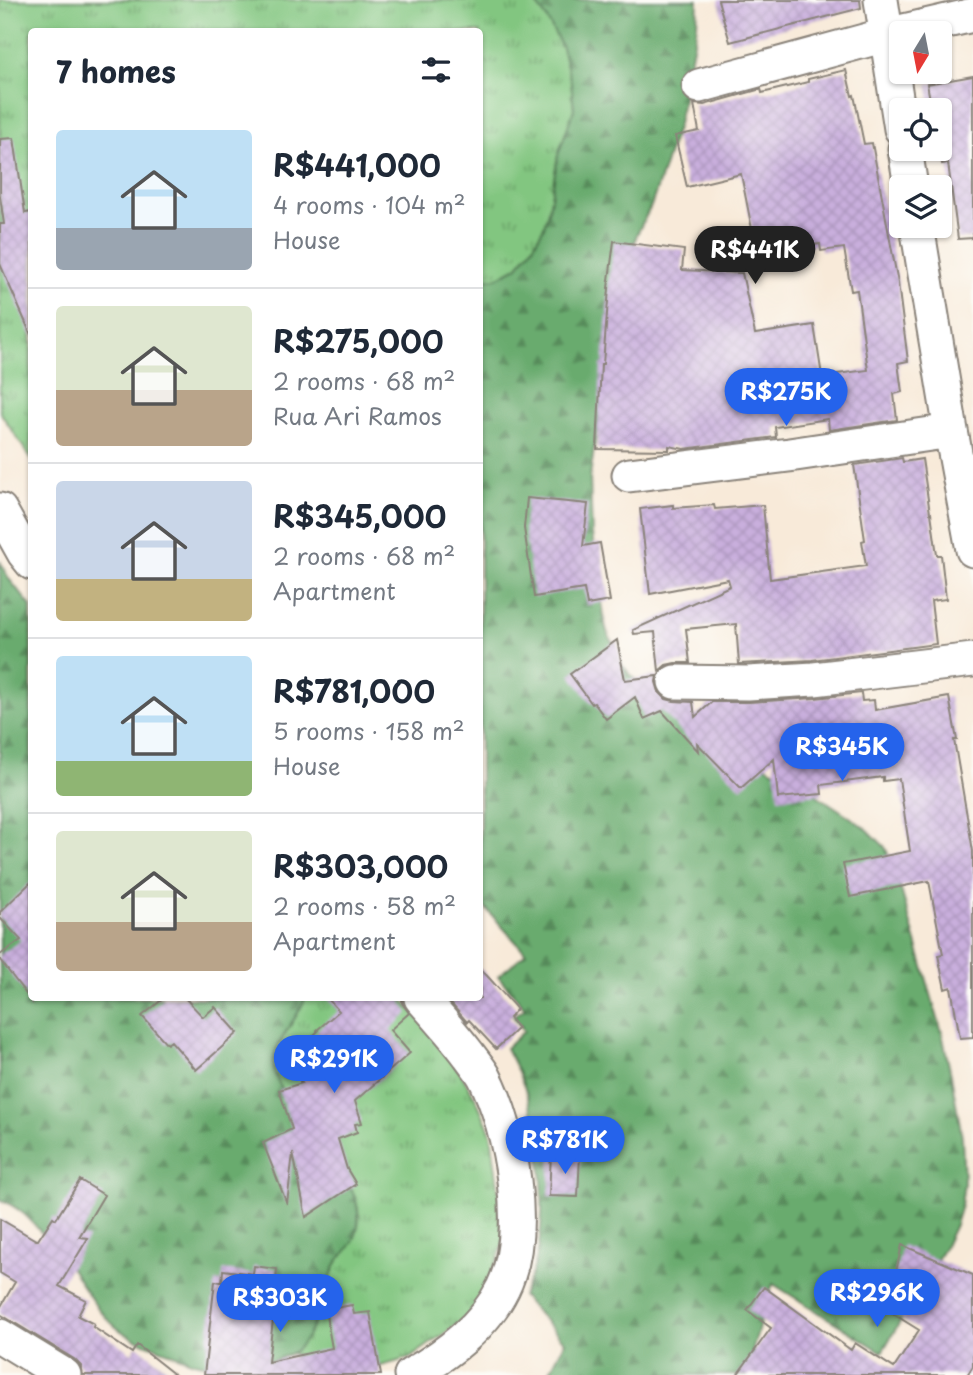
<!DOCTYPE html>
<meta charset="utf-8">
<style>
body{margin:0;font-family:"Playpen Sans",sans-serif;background:#f6f6f7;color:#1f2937;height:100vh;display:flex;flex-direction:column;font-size:26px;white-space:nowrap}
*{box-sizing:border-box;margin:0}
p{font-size:23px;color:#747a83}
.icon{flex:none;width:38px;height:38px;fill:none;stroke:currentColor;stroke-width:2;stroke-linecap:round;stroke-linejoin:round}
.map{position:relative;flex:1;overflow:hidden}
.side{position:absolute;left:28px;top:28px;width:455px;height:973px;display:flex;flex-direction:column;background:#fff;border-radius:7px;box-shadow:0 2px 5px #0004}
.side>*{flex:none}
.needle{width:46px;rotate:190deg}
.tools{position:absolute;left:889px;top:21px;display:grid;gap:14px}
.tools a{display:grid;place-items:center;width:63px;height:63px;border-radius:7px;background:#fff;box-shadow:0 2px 5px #0004;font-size:35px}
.price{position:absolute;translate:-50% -60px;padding:0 16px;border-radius:24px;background:#2563eb;color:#fff;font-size:23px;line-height:46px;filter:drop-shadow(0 2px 4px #0008)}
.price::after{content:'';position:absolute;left:50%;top:42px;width:21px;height:16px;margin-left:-10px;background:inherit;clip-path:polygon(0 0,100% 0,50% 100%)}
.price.active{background:#222;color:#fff}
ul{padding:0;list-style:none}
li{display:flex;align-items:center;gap:21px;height:175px;padding:0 28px}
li+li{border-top:2px solid #e0e1e3}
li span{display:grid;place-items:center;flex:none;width:196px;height:140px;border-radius:7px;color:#555}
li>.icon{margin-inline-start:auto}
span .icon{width:84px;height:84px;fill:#fffc;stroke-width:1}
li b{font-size:30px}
h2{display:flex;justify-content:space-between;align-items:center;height:84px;padding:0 28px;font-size:30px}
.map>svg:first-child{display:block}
</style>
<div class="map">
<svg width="973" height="1375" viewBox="0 0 973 1375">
<defs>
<pattern id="grass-tufts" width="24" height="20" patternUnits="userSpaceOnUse" patternTransform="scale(1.75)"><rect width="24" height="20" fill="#82c680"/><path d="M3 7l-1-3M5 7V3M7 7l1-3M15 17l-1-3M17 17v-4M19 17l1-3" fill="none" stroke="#6aa068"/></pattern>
<pattern id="forest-firs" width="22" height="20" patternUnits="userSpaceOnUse" patternTransform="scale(1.75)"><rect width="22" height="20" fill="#69ab6e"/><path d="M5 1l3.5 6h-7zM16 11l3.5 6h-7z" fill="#568a5a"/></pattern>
<pattern id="building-cross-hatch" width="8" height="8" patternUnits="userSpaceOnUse" patternTransform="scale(1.75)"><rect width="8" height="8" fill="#c9afdd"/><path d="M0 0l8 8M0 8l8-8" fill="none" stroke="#ac96bd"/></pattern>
</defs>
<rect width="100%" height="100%" fill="#fdfcf7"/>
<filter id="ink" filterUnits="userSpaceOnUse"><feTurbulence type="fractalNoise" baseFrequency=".0143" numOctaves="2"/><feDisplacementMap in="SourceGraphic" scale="14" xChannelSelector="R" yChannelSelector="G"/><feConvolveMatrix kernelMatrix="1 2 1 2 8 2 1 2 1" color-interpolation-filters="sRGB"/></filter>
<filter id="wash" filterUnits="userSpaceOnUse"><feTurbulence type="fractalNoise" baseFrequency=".00686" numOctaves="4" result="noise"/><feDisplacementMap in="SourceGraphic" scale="28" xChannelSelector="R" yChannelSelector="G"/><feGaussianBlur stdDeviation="1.57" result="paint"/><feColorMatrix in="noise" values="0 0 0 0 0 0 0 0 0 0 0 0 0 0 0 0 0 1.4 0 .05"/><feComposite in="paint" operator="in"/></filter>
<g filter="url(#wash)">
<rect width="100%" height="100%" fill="#f8ead9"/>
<path fill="url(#grass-tufts)" stroke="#4f714e" stroke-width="2" d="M0,0h533l13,17 16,30 9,35 3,27 -16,46 -8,48 -6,24 -13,23 -14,17 -20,11 -17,2v-248h-448l-1,427 -31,-47z
M305,998h96l35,39 22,32 18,30 15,34 14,107 -29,71 -66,47 -29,8 -27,1 -62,-13c23,-21 32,-57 42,-86 6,-15 21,-23 24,-41 8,-38 -38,-82 -59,-110 -6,-7 -10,-15 -14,-23 -5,-8 -12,-19 -11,-29 1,-26 24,-44 31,-67z"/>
<path fill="url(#forest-firs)" stroke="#426445" stroke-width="2" d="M533,0h165l-1,26 -19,98 -15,47 -12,35 -14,28 -12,39 -21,106 -14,98 2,56 8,60 6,36 16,36 30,33 95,57 70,40 30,20 21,15 17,17 11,25 46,161 9,42 11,61 2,47 -3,22 -6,20 -11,23 -62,104 -109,-68 -7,17 -20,74h-198l17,-33 -43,-46c5,-11 11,-23 14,-36 11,-48 7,-115 -8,-162 -5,-18 -14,-34 -22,-50l18,-17 -11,-15 12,-8 -27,-32 28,-23 -46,-51v-622l17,-2 20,-11 14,-17 13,-23 6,-23 8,-49 16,-46 -3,-27 -9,-35 -16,-30z
M0,561l9,18 22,27 1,392h273c-7,22 -35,47 -31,71 1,10 8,20 13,29 19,34 56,63 68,100 5,17 5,35 -6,50 -4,6 -10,10 -13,16 -12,25 -18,62 -36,82 -17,20 -77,22 -102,17 -10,-2 -20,-7 -29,-11 -17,-6 -39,-13 -53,-25 -18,-15 -29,-34 -42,-54 -8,-13 -20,-25 -30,-37 -13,-16 -24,-29 -44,-36z"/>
<g id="blocks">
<path fill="url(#building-cross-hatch)" d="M718,0h142l1,8 -131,34z
M846,70l6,26 2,-1 10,49 8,-1 26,140 10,78 -10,2 4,29 -8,2 3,26 -68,10 -1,-11 -53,8 1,10 -92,12 -15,-3v4l-72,-1 4,-85h2l6,-76h-1l6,-47 70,9 -2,20 60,3 13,61 59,-9 8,51 46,-6 -11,-80 -6,1 -7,-43 -23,3 -1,-7 -20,3 -3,-17 -43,9 -13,-65 -54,13 -12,-51 24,-5 -5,-27 10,1 57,-16 1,4 46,-11v-3z
M973,76v162l-15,1 -10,-76 -6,1 -3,-15 1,-39h-8l-5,-26z
M14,138l11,75 7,-1v125l-32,-73v-40h4l-4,-27v-58z
M902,458l1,4 19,-3 8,54h1l6,42h4l5,44 -15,2 5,43 -124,16 -73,4 -3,-40 -50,5 4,34h-15l-9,2 -7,6 -4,-39 -21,2 -1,-4 97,-44 -2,-7 -78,15 -10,-85 33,-4v3l41,-3 1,4 48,-4 7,74 96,-13 -4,-25 3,-1 -11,-75z
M527,498l61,6 -5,42 17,-3 10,58 -23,4 -3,-16 -50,8 -10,-69z
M617,640l8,40 32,-4 -1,6 3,10 7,7 8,2 19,1 2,15 17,-15h37l66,-4 46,-5 1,8 12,-1 1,10 74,-13 8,43h-3l19,111v186l-13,1 -9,-51 -6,2 -7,-34 5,-1 -14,-73 -79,16 -7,-33 67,-13 -11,-72 -16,2v-4l-62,8 1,9 -44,4 -4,-39 -33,29 -44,-45 1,8 -36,-40 -18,8 -9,-22 -29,22 -12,-16 -2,1 -22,-30z
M31,882v50l1,70 -32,-42v-5l21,-15 -21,-22v-6z
M480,968l37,41 -8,9 9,10 -22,21 -27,-29 -2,2 -21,-24h34z
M164,998h21l18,19 12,-10 23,26 -42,37 -25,-29 -4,3 -25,-28z
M327,998h75v5l7,10 -19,17 20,23 -55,48 7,22 -7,1 2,8 -19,7 9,30 9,15 -50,33 -13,-64 -6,51 -24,-61 29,-14 -13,-39 23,-7 -18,-19 34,-33 -1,-1 22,-19z
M551,1154l29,1 -2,42 -29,-1z
M80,1180l24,15 -25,42 9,1 -29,48 27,14 -8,16 16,8 -1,3 39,26 5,-8 38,30h-92l-2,-9 -7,-7 -74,-45v-6l15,-26 -15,-9v-54l36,21h2l15,-23 3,2z
M902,1245l71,30v91l-6,9h-230l34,-47 -24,-18 17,-23 87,63 4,-7 39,25 25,-38 -32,-20z
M254,1266l23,3 -2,27 1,-1 -8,67 64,-14 -7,-38 27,-5 2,9 16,-2 11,63h-177l11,-94 7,1 1,-12 30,4z"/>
</g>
</g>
<g filter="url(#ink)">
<use href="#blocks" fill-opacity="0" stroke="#8a837a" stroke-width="2"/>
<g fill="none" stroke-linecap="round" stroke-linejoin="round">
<defs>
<path id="street" d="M881,0l20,129
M699,86l187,-51 87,-20
M905,149l6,38
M917,226l34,205 22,119
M629,475l160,-20 162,-24
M0,510l24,43 8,10
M675,682l73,1 66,-4 159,-19
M0,1336l64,39
M411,1375c36,-21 73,-48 92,-87 27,-55 9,-158 -19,-212 -4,-7 -10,-14 -15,-21 -15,-20 -32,-39 -48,-57"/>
</defs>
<use href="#street" stroke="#8a837a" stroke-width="37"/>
<use href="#street" stroke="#fff" stroke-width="33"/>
</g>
</g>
</svg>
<div class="tools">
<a><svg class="needle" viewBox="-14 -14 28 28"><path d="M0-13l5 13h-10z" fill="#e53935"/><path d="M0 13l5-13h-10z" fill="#747a83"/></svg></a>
<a><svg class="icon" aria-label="locate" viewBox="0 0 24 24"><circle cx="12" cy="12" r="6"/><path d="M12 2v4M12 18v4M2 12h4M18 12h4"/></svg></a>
<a><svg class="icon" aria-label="layers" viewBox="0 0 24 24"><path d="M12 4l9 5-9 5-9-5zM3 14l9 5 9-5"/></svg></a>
</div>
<b class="price active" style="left:755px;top:286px">R$441K</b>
<b class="price" style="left:786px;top:428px">R$275K</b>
<b class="price" style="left:842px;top:783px">R$345K</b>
<b class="price" style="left:334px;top:1095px">R$291K</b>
<b class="price" style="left:565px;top:1176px">R$781K</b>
<b class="price" style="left:877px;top:1329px">R$296K</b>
<b class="price" style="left:280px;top:1334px">R$303K</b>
<section class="side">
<h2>7 homes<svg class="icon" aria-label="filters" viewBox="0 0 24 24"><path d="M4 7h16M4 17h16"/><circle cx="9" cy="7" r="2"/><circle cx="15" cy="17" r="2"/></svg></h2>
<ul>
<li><span style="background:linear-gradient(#bfe0f5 70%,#9aa5b1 0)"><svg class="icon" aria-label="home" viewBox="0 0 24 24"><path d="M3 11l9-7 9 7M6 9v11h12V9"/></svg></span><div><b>R$441,000</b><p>4 rooms · 104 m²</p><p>House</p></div></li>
<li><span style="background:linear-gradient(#dfe7d0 60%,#b9a48a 0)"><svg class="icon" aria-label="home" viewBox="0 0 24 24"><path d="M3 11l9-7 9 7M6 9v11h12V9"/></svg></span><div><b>R$275,000</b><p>2 rooms · 68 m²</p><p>Rua Ari Ramos</p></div></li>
<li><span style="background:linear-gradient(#c9d6e8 70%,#c2b280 0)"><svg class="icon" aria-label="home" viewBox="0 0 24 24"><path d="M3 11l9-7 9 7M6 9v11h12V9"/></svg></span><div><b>R$345,000</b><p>2 rooms · 68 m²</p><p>Apartment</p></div></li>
<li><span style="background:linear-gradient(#bfe0f5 75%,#8fb573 0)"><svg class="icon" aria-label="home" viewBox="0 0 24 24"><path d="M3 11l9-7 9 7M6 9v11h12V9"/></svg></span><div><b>R$781,000</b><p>5 rooms · 158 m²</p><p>House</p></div></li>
<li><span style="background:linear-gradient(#dfe7d0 65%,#b9a48a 0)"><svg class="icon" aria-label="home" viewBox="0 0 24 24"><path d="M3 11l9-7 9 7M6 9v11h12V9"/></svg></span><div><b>R$303,000</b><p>2 rooms · 58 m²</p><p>Apartment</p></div></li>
</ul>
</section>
</div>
